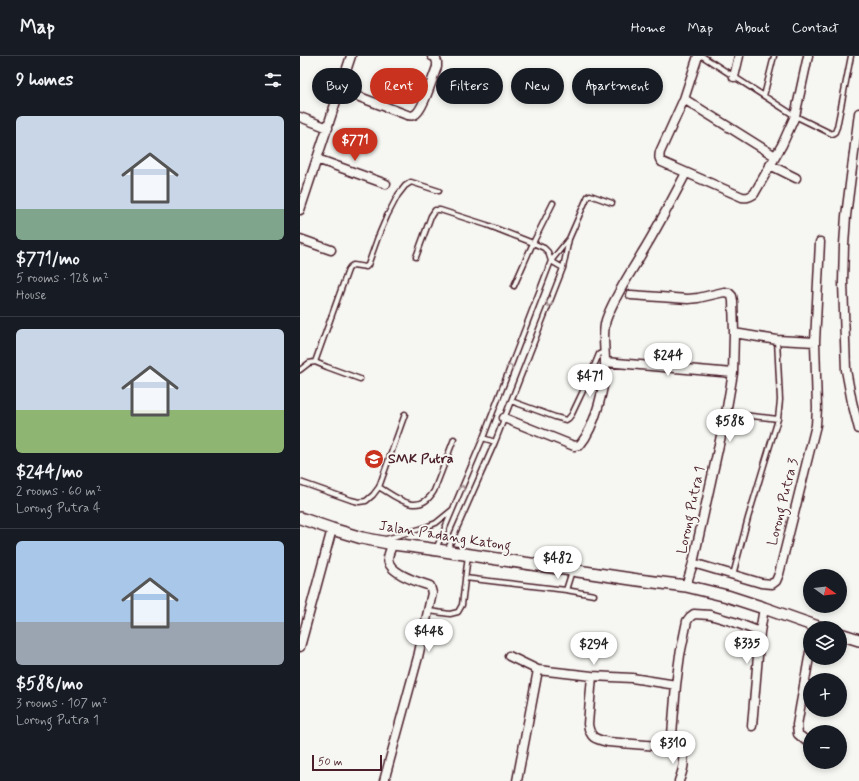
<!DOCTYPE html>
<meta charset="utf-8">
<style>
body{margin:0;font-family:Mynerve,sans-serif;background:#20242c;color:#f1f3f6;height:100vh;display:flex;flex-direction:column;font-size:15px;white-space:nowrap}
*{box-sizing:border-box;margin:0}
p{font-size:13px;color:#9ea1a6}
.icon{flex:none;width:22px;height:22px;fill:none;stroke:currentColor;stroke-width:2;stroke-linecap:round;stroke-linejoin:round}
.map{position:relative;flex:1;overflow:hidden}
.drawer{display:flex;flex-direction:column;background:#171b24;width:300px}
.drawer>*{flex:none}
.banner{position:absolute;left:12px;top:12px;width:380px;height:36px;display:flex;gap:8px}
.needle{width:26px;rotate:105deg}
.fabs{position:absolute;left:503px;top:513px;display:grid;gap:8px}
.fabs a{display:grid;place-items:center;width:44px;height:44px;border-radius:50%;background:#171b24;box-shadow:0 2px 6px #0003;font-size:20px}
.scale{position:absolute;left:12px;bottom:10px;width:70px;box-sizing:border-box;padding-left:4px;border:2px solid #4a1f2b;border-top:0;font-size:11px;line-height:14px;white-space:nowrap;color:#4a1f2b;-webkit-text-stroke:3px #f6f6f2;paint-order:stroke}
.price{position:absolute;translate:-50% -34px;padding:0 9px;border-radius:14px;background:#fff;color:#222;font-size:13px;line-height:26px;filter:drop-shadow(0 1px 2px #0008)}
.price::after{content:'';position:absolute;left:50%;top:24px;width:12px;height:9px;margin-left:-6px;background:inherit;clip-path:polygon(0 0,100% 0,50% 100%)}
.price.on{background:#c8321e;color:#fff}
ul{padding:0;list-style:none}
li{display:grid;align-content:center;gap:8px;height:212px;padding:0 16px}
li+li{border-top:1px solid #363941}
li span{display:grid;place-items:center;height:124px;border-radius:6px;color:#555}
li>.icon{margin-inline-start:auto}
span .icon{width:72px;height:72px;fill:#fffc;stroke-width:1}
li b{font-size:17px}
h2{display:flex;justify-content:space-between;align-items:center;height:48px;padding:0 16px;font-size:17px}
.tag{padding:0 14px;border-radius:18px;background:#171b24;box-shadow:0 2px 6px #0003;font-size:14px;line-height:36px}
.tag.on{background:#c8321e;color:#fff}
header{display:flex;align-items:center;gap:24px;box-sizing:border-box;height:56px;padding:0 20px;background:#171b24;border-bottom:1px solid #363941}
header strong{font-size:19px}
nav{display:flex;gap:22px;margin-inline-start:auto;font-size:14px}
main{display:flex;flex:1;min-height:0}
.map>svg:first-child{display:block}
</style>
<header>
<strong>Map</strong>
<nav><a>Home</a><a>Map</a><a>About</a><a>Contact</a></nav>
</header>
<main>
<section class="drawer">
<h2>9 homes<svg class="icon" aria-label="filters" viewBox="0 0 24 24"><path d="M4 7h16M4 17h16"/><circle cx="9" cy="7" r="2"/><circle cx="15" cy="17" r="2"/></svg></h2>
<ul>
<li><span style="background:linear-gradient(#c9d6e8 75%,#7fa58c 0)"><svg class="icon" aria-label="home" viewBox="0 0 24 24"><path d="M3 11l9-7 9 7M6 9v11h12V9"/></svg></span><div><b>$771/mo</b><p>5 rooms · 128 m²</p><p>House</p></div></li>
<li><span style="background:linear-gradient(#c9d6e8 65%,#8fb573 0)"><svg class="icon" aria-label="home" viewBox="0 0 24 24"><path d="M3 11l9-7 9 7M6 9v11h12V9"/></svg></span><div><b>$244/mo</b><p>2 rooms · 60 m²</p><p>Lorong Putra 4</p></div></li>
<li><span style="background:linear-gradient(#a9c7e8 65%,#9aa5b1 0)"><svg class="icon" aria-label="home" viewBox="0 0 24 24"><path d="M3 11l9-7 9 7M6 9v11h12V9"/></svg></span><div><b>$588/mo</b><p>3 rooms · 107 m²</p><p>Lorong Putra 1</p></div></li>
</ul>
</section>
<div class="map">
<svg width="559" height="725" viewBox="0 0 559 725">
<rect width="100%" height="100%" fill="#f6f6f2"/>
<filter id="ink" filterUnits="userSpaceOnUse"><feTurbulence type="fractalNoise" baseFrequency=".025" numOctaves="2"/><feDisplacementMap in="SourceGraphic" scale="8" xChannelSelector="R" yChannelSelector="G"/><feConvolveMatrix kernelMatrix="1 2 1 2 8 2 1 2 1" color-interpolation-filters="sRGB"/></filter>
<g filter="url(#ink)">
<g fill="none" stroke-linecap="round" stroke-linejoin="round">
<defs>
<path id="lane" d="M402,0l93,60 37,18 3,-2 2,-5 14,-71
M464,40l10,-40
M116,201l15,-41 4,-6h5l47,15 46,18 11,5 4,4 3,9 12,7
M214,230l19,-43 20,-40
M15,306l33,-92 2,-3 3,-2 13,2 2,-2 10,-28 9,-21 11,-21 7,-9 6,-4 28,9
M0,314l9,-7 6,-1 12,5 33,12
M211,345l44,16 11,3 3,-2 3,-4 18,-38 9,-22 5,-2
M426,357l52,6
M183,382l12,4
M0,426l51,18 8,2 7,-1 7,-6 6,-8 26,-73
M79,431c18,11 40,30 55,4l20,-52
M86,483l37,-11 13,-5 16,-13
M136,493l47,-111 68,-177 17,-21
M147,495l48,-109 16,-41 52,-133 6,-29 18,-41 1,-2 2,-1 22,8
M433,519l15,-57 30,-99 2,-19 -3,-60
M165,522l101,12 6,-19
M266,534l28,5
M129,555l21,3 8,-2 4,-7 6,-50"/>
<path id="street" d="M398,0l-14,43 -24,53c-1,5 -1,7 2,10l80,35c5,1 7,0 12,-3l28,-49 13,-29 13,-60
M434,21l5,-21
M41,34l61,23c3,1 8,4 12,2 9,-3 19,-39 23,-48v-5l-2,-5 -3,-1
M384,43l91,57
M559,57l-13,103 -2,29 -1,37 3,88 6,32 7,27
M0,61l28,11
M17,103l69,25
M470,109l26,13
M0,154l51,-154
M0,183l31,11
M331,239l57,4 10,-1 26,-6 5,1 3,3 1,5 1,32 -1,40 -7,40 -33,150 -7,23
M515,286l5,-100
M305,306l128,11
M204,362l70,28 6,-1c15,-18 26,-60 25,-83 0,-15 -3,-28 1,-42 8,-23 24,-46 36,-67 16,-26 30,-53 44,-80
M393,507l68,20 11,1 4,-3 3,-7 37,-149 1,-17 -2,-66 -38,-2 -43,-7
M0,591l32,-118
M510,596l-13,73 1,9 7,6h5
M209,600l29,14 54,6 40,2 44,7
M292,620l-4,48c2,14 7,15 20,18l63,5 5,-62 4,-30 7,-34 3,-4 4,-3 16,1 24,7 26,10
M452,670l8,-94 4,-24
M371,691l10,3c5,12 2,20 -2,31
M84,725l34,-124 14,-64 -2,-7c-11,-4 -41,-12 -42,-27 0,-4 3,-11 5,-15
M217,725l21,-111"/>
<path id="secondary" d="M0,462l32,11 30,9 31,6 31,4 214,32 48,6 41,10 37,12 57,20
M540,578l19,6"/>
</defs>
<use href="#lane" stroke="#4a1f2b" stroke-width="7"/>
<use href="#street" stroke="#4a1f2b" stroke-width="11"/>
<use href="#secondary" stroke="#4a1f2b" stroke-width="14"/>
<use href="#lane" stroke="#f6f6f2" stroke-width="4"/>
<use href="#street" stroke="#f6f6f2" stroke-width="8"/>
<use href="#secondary" stroke="#f6f6f2" stroke-width="11"/>
</g>
<defs><path id="oneway-chevron" d="M-2-3.5L2.5 0L-2 3.5" fill="none" stroke-width="1.6" stroke-linecap="round" stroke-linejoin="round"/></defs>
<g stroke="#a99598">
<use href="#oneway-chevron" transform="translate(249 248) rotate(111)"/>
<use href="#oneway-chevron" transform="translate(210 311) rotate(-69)"/>
<use href="#oneway-chevron" transform="translate(162 432) rotate(-67)"/>
</g>
</g>
<defs>
<symbol id="school-disc" viewBox="-11 -11 22 22"><circle r="9.5" fill="#c8321e" stroke="#f6f6f2"/><path d="M0-5L7-2L0 1L-7-2ZM-4 1L0 2.5L4 1V4Q0 6-4 4Z" fill="#fff"/></symbol>
</defs>
<g fill-rule="evenodd">
<use href="#school-disc" x="63" y="392" width="22" height="22"/>
</g>
<g text-anchor="middle" dominant-baseline="central" stroke-width="4" stroke-linejoin="round" paint-order="stroke">
<g font-size="14" font-weight="bold" fill="#4a1f2b" stroke="#f6f6f2" text-anchor="start">
<text x="88" y="403">SMK Putra</text>
</g>
<g font-size="14" fill="#4a1f2b" stroke="#f6f6f2">
<text transform="translate(483 446) rotate(-76)">Lorong Putra 3</text>
<text transform="translate(391 454) rotate(-78)">Lorong Putra 1</text>
<text transform="translate(145 480) rotate(9)">Jalan Padang Katong</text>
</g>
</g>
</svg>
<div class="fabs">
<a><svg class="needle" viewBox="-14 -14 28 28"><path d="M0-13l5 13h-10z" fill="#e53935"/><path d="M0 13l5-13h-10z" fill="#9ea1a6"/></svg></a>
<a><svg class="icon" aria-label="layers" viewBox="0 0 24 24"><path d="M12 4l9 5-9 5-9-5zM3 14l9 5 9-5"/></svg></a>
<a>+</a>
<a>−</a>
</div>
<div class="scale">50 m</div>
<b class="price on" style="left:55px;top:106px">$771</b>
<b class="price" style="left:368px;top:321px">$244</b>
<b class="price" style="left:290px;top:342px">$471</b>
<b class="price" style="left:430px;top:387px">$588</b>
<b class="price" style="left:258px;top:524px">$482</b>
<b class="price" style="left:129px;top:597px">$448</b>
<b class="price" style="left:447px;top:609px">$335</b>
<b class="price" style="left:294px;top:610px">$294</b>
<b class="price" style="left:373px;top:709px">$310</b>
<div class="banner">
<a class="tag">Buy</a>
<a class="tag on">Rent</a>
<a class="tag">Filters</a>
<a class="tag">New</a>
<a class="tag">Apartment</a>
</div>
</div>
</main>
